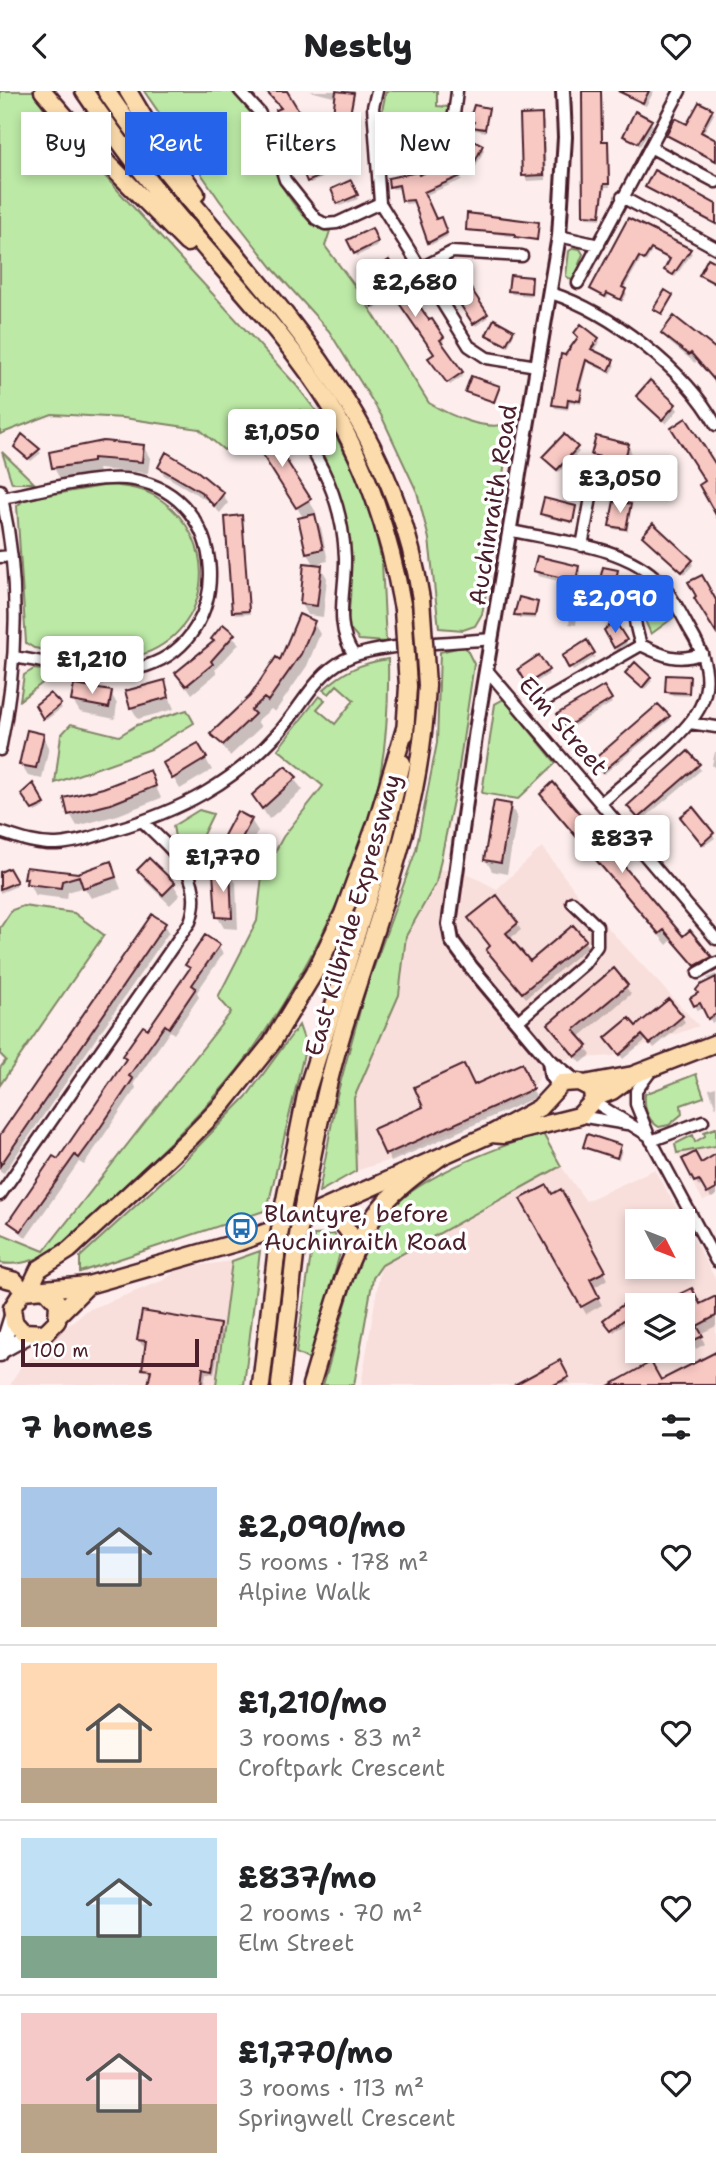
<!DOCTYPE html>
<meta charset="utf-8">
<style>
body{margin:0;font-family:"Shantell Sans",sans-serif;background:#f6f6f6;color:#202124;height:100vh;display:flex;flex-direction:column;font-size:26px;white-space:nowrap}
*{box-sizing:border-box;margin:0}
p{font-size:23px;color:#757577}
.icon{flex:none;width:38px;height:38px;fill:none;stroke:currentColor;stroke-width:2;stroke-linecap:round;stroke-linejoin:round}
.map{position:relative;height:1294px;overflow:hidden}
.details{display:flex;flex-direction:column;background:#fff;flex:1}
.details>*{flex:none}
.guide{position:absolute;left:21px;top:21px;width:676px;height:63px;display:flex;gap:14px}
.needle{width:46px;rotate:132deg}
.tools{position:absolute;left:625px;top:1118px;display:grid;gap:14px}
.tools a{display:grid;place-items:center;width:70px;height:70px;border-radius:0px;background:#fff;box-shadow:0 4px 10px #0003;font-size:35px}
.scale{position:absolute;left:21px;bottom:18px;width:178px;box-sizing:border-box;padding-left:7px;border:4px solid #4a1f2b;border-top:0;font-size:19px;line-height:24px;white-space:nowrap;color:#4a1f2b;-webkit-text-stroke:5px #fff;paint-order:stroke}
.price{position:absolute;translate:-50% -60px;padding:0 16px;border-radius:7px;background:#fff;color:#222;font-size:23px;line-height:46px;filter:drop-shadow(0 2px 4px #0008)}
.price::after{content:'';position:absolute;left:50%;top:42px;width:21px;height:16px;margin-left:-10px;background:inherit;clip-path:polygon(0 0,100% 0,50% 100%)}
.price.on{background:#2563eb;color:#fff}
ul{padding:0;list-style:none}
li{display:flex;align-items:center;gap:21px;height:175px;padding:0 21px}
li+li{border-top:2px solid #e0e0e0}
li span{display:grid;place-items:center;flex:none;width:196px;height:140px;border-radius:0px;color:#555}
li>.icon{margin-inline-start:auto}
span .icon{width:84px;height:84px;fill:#fffc;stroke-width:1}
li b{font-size:30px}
h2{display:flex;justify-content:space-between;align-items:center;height:84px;padding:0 21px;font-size:30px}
.tag{padding:0 24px;border-radius:0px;background:#fff;box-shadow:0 4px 10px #0003;font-size:24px;line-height:63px}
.tag.on{background:#2563eb;color:#fff}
header{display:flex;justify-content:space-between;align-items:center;height:91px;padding:0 21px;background:#fff;font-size:32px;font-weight:800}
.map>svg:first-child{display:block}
</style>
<header><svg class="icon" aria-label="back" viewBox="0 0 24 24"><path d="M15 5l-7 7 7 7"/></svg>Nestly<svg class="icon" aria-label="heart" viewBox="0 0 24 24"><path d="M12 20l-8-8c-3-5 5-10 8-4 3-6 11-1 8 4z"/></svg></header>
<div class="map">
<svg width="716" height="1294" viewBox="0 0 716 1294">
<rect width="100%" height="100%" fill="#fdeeed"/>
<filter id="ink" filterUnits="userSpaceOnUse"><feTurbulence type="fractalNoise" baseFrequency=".0143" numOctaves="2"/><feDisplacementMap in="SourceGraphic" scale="14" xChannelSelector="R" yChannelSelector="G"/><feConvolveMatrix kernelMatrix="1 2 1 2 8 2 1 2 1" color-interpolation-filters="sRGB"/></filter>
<g filter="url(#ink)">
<path fill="#f8dfdc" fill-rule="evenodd" d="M542,756l41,54 116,125 -86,30 -44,3 -25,10 -11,20 -15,10 -128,61 -34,11 -2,-73 45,-103 7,-59 30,-53 3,-14 27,4 31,16z
M716,1055v50l-13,5 -26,-48z
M561,1075l25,35 69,-32 61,111v105h-355l20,-120zM637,1130h45v46h-45zM637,1214h45v46h-45z
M232,1170l-16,124h-206l11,-19 64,-55 79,-31 16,-12z"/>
<path fill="#bce9a6" stroke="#838468" stroke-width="2" d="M0,0h33l14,22 249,272 41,53 30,58 15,66 4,80 -27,-2 -12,-14c11,-69 -3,-137 -37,-197l2,-5 -11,-14 -17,6 -12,-1 -48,35 -25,-21 -75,-11 -72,-4 -52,20z
M144,0h87c11,10 21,19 28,33 9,18 12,38 20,56 7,15 33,53 51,51l-5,15 35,47 69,110c22,13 57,29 81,20l-20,150 -8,41 -7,12 -12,4 -24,-2 -10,-89 -12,-47 -36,-77 -52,-84 -54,-60 -55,-70z
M386,0h51v15l13,1c-7,32 -8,40 -42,44l-3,-13 -14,1 1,10h-7l-4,-33z
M574,157l6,1 3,5 -4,10 3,2 -8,16 -8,-6 3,-25z
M2,361l32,31h-22z
M109,394c16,1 32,3 46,11 71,43 57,144 -25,162 -31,6 -65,-4 -96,-10l-8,-5 -9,-137 8,-7z
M665,510l8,17 -22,16 -8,-18 6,-8z
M465,555l9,18 -17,117 -21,102 -30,53 -7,59 -45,103 2,73 -37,21 18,-97 28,-103 51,-142 21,-107 3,-91z
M388,568c1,49 -2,100 -15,147 -23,84 -74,180 -125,250 -36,49 -84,92 -128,134 -33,32 -70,81 -120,73v-30l44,18 187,-239 -13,-15 39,-76 5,-45 21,-39 40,-51 -45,-37 41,-53 6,4 -8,9 18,15 19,-24 -17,-15 -8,9 -6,-4c21,-19 38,-27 65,-31z
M34,578l23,3 -37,28 4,-25z
M504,608l52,64 -38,36 -36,-6 13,-89z
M187,619l7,13 -43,26 -96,34 6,-48 10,-11 48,12 18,-11z
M199,719l14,4 -17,35 -20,-6 -3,-17z
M23,815l51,7 30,22 -104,150v-17l6,-8 -6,-6v-126l12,-18z
M299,934l7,20 -39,165 -187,62v-15l101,-93 66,-68z
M696,983l8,23 -23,8 1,9 -13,11 -10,2c-12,-7 -15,-20 -14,-33z
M716,1037v18l-39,7 -2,-9 18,-9 2,7 10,-6 -1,-4z
M542,1041l19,34 -179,99 -9,13 -19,107h-31c16,-51 29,-124 60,-167 30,-41 112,-69 159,-86z
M334,1143l8,11 -30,116 -16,-8 18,-118z
M260,1160l-16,134h-28l16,-124z"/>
<path fill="#0003" d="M263,0h21l10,18 6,2 6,15 27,-3 4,-25 -27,-7h45l-6,36 8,2 2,19 -32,3 2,4 -8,3 4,8 -6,2 4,10 -13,5 -14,-34 -4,-2 -14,-36 4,-2z
M583,0h19l1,52 6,3 1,41h-5l-4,32 -15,-1 -2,-3z
M631,0h23l-8,15 -15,-7z
M488,18l-2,23 -11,-2 -4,-9z
M712,20l2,3 -11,20 13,7v21l-48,-27z
M636,23l17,11 -13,21 -15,-10z
M541,25l3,6 2,58 -19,1 -3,-6z
M482,55l2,4 -10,21 -15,-6 -1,-3z
M455,75l7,14 -38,16 12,25 4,-2 8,17 -17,9 -12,-26 3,-1 -6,-15 -11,1 -3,-16 -9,1 -2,-3 28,-9 30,2z
M351,92l7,16 -18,7 -2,-3z
M629,130l63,32 -17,24 -9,-7 5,-9 -19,-10 -6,11 -5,-3 -18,31 4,4 -5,8 -13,-7 -2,4 -15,-10z
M538,133v17l-71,-12z
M371,139l7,16 -21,10 -8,-15z
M457,180l31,47 -12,8 -31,-47z
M381,188l48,44 3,-2 12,20 -4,3 23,32 -13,9 -20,-27 5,-3 -40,-60 -20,14 -5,-7 11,-11z
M531,188l1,17 -20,-2 -2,-3z
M513,240l1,3 -6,13 -20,-12z
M576,242l22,6 2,3 -7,10 22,13 -5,9 -23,-12 -7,29 3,3 -2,10 -11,-2 -2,8 -13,-2 -2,-4 13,-47 13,-19z
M664,242l52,19v31l-19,-23 -2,3 -26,-21z
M499,296l-4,16 -29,-11z
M638,305l37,9 3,5 -12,14z
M266,341l50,80 -10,5 8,-1 7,12 7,33 -14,3 -7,-12 -3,-33 -42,-68z
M564,345l15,16 -20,20 -13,-12z
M22,346l19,16 -10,8 -13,-11z
M103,352l40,3 7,12 -2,15 -50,-4 1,4 -39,6 -6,-11z
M628,354l3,6 -4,16 -31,-7 -3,-6z
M160,376l35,4 28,24 5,8 -8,10 -12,-12 -44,-26z
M652,383l-1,23 -14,-2 -2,-3z
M630,414l-2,26 -15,-2 -2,-3z
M575,416l-1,17 -30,-7 -2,-3z
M241,426l9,97 -14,1 -2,-3z
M646,448l45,22 2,4 -8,9z
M321,476l6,11 -4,39 -15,-2 -6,-11z
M578,476l3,6 -3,13 -40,-10 -3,-5z
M617,481l3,5 -9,40 -13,-2 -3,-6z
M537,512l-1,16 -18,-1 -2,-3z
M570,524l7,1 -1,9 -7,-1z
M313,531l7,12 -13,32 -32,46 -4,-3 -14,12 4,6 -31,29 -17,-22 39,-37z
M615,532l12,21 -10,6 -11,-20z
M223,536l16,17 -24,26 2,3 -25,21 -14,-20 37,-32z
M586,552l9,14 -22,14 -9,-14z
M538,567l11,16 -19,12 -10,-16z
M627,582l23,5 2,3 -8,9z
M689,587l1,18 -21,-1 -2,-4z
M164,591l10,27 -36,10 -7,-12z
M603,597l9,15 -43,26 -10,-14z
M111,602l6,11 -2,15 -35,-7 -7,-11z
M50,604l12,13 -16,12 -9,-15z
M668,626l2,3 -66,54 -8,-9z
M43,644l6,12 -7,32 -14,-3 -7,-11z
M198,654l14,25 -32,19 -15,-25z
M715,661h1v17l-4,-4z
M688,662l13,17 -60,51 -9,-10z
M285,677l18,22 -34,29 -15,-23z
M149,681l12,26 -43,17 -41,11 -7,-12 33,-24z
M33,695l12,21 -10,5 -12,-17z
M542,703l141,144 28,20 5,11 -13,8 -31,-37 -5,5z
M510,714l7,12 -10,57 -15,-3 -6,-11z
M692,718l23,29 -11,8 -20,-25z
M251,729l7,11 -18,34 -14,-7 -6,-11z
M111,772l10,26 -30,9 -7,-11 -16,5 -1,7 -32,-4 -9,-16 1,-10 51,6z
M8,779l9,16 -17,7v-19z
M139,779l34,14 7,11 -10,10 -24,-23z
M229,781l7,11 2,46 -14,-1 -7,-12z
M165,833l4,8 -165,241 -4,-2v-33z
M517,833l4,6 -12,9 20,24 55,-22 4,6 -62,51 -34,-41v-10l-18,-22z
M218,855l5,8 -26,38 2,5 -25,37 -4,-3 -36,52 2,5 -52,77 -5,-3 -53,76 -16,-16 49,-60 131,-192 -3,-5z
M614,880l17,23 -53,44 13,17 -10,8 -31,-39z
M716,883v46l-4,3 -8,-16 -6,4 -6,-13 18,-16 -3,-4z
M682,926l3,5 -31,26 -7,-9 -24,20 -12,-15 25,-15z
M525,982l11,24 -145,65 -16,-32z
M716,996v21l-7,-19z
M585,1055l35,1 2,3 -3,10z
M716,1065v40l-5,2 -8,-14 -4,3 -15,-27 16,5z
M560,1100l48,88 -15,9 9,17 -16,9 -63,-114 28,-4z
M691,1199l9,16 16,-8v28l-16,8 5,10 -9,5 -7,-12 -7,3v-35h-21z
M631,1223l2,3 -19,15 -7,-8z
M218,1235l4,5 -8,43 -8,-1 -2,12h-54l2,-10 -8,-7 3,-22 -5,-1 -3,-5z
M559,1271l11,21 -41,2z"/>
<path fill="#f8c8c3" stroke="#4a1f2b" stroke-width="2" d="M266,0h21l20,33 25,-3 4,-30 18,2 -6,32h8l2,20 -31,3 2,4 -8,3 4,8 -6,2 4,10 -16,7 -14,-35 -3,1 -7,-30 -2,2 -5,-10 5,-2z
M582,0h19l1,50h6l1,43h-5l-4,32 -17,-1z
M618,0h31l-6,12z
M699,11l14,7 -12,23 15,8v21l-50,-26 9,-17 12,6z
M474,14l15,3 -4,21 -13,-2 2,-5 -5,-1z
M635,20l17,9 -14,23 -15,-7z
M542,23l2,61 -22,1 -2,-61z
M467,46l16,8 -11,23 -16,-6z
M455,71l6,14 -37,16 12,27 5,-2 6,16 -19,10 -15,-43 -11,1 -3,-16 -10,2 -1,-9 30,-6 1,3 25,-10 5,10z
M654,79l62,34v20l-71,-37z
M351,89l7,15 -21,9 -6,-15z
M467,122l72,9 -2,18 -22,-3v-3l-49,-4z
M628,127l63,31 -18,26 -9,-5 6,-11 -19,-10 -7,11 -5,-3 -8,14 -9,16 4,2 -5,11 -14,-7 -2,4 -15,-8z
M372,137l6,14 -24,12 -7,-14z
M708,167l8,4v22l-17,-9z
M389,169l40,60 3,-1 12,18 -4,3 23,32 -16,11 -19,-25 6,-4 -42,-61 -20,14 -6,-8 13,-9 -5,-8 5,-4 -5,-8z
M458,178l30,45 -15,10 -30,-46z
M510,184l22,2 -1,16 -23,-2z
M665,199l8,5 -11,19 -9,-5z
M674,225l42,33v33l-25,-29 -2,2 -28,-22z
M494,228l20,11 -8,15 -20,-10z
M581,233l18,14 -8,11 23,11 -5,11 -23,-11 -8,29 4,1 -2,11 -12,-2 -1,8 -15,-2 9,-51 4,1 13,-18 -4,-4z
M471,285l29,10 -6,16 -29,-10z
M650,289l26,24 -14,16 -26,-24z
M686,327l30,47v50l-17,-30 6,-4 -34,-53z
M267,339l44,69 -15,9 -43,-68z
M22,343l18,15 -12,10 -14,-12z
M564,343l14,13 -21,23 -15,-13z
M596,345l33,8 -5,18 -33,-7z
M103,350l41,4 -2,17 -49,-4v4l-41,6 -3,-16z
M166,361l30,18 28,23 -10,13 -13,-14 -43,-25z
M635,379l18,2 -3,23 -17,-2z
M544,407l32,8 -3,16 -33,-8z
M614,410l17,3 -5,25 -17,-3z
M315,423l8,35 -17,4 -8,-35z
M242,424l7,96 -17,1 -7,-95z
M653,432l40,37 -11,12 -40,-36z
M537,465l42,10 -3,15 -43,-10z
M304,472l18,2 -5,41 -17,-2z
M603,476l15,3 -10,43 -15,-4z
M702,484l14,25v33l-22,-35 2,-2 -8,-14z
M519,506l19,5 -3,14 -21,-1z
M299,523l16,7 -14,33 -33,47 -4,-3 -13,12 4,4 -32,31 -13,-11 40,-38 26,-39 4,3z
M615,530l12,19 -13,8 -10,-18z
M223,533l12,10 -24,27 2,3 -27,22 -11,-13 39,-32 -3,-2z
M587,549l8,13 -26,16 -7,-13z
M539,564l10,15 -22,14 -9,-15z
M635,571l16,15 -9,11 -17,-15z
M666,584l24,1 -1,17 -24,-1z
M165,589l4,17 -39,11 -5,-17z
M74,594l38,6 -3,17 -38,-7z
M604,595l8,13 -46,28 -9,-13z
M50,602l11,11 -18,15 -8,-14z
M658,613l12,12 -68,56 -10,-11z
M27,639l17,4 -8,34 -17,-3z
M198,652l9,15 -35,21 -9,-16z
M688,660l12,13 -62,54 -11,-12z
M285,675l12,11 -35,32 -10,-14z
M150,679l6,16 -45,18 -43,11 -4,-17 39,-10z
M553,691l130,154 7,-6 22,27 -17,9 -31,-36 -5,4 -119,-140z
M33,692l12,21 -13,6 -11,-16z
M494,710l17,3 -10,59 -17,-3z
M693,716l21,26 -12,11 -22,-27z
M237,720l15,8 -19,36 -15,-8z
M149,767l26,25 -12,12 -26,-25z
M111,770l5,16 -33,11 -4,-12 -17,5 -1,7 -35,-4 1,-6 -3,1 2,-12 52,6z
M9,777l8,14 -17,7v-17z
M230,779l2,48 -16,-1 -3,-45z
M497,804l21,28 -12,10 24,28 43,-36 13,15 -64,53 -36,-43 4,-4 -22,-28z
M152,823l14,9 -166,243v-31z
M205,844l15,10 -28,40 4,3 -27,40 -4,-3 -36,51 4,3 -43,64 -11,15 -4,-3 -54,76 -13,-9 45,-66 5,3 35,-51 33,-49 -4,-3 21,-30 5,3 42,-61 -5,-3z
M614,877l14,17 -54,45 14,16 -13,11 -27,-33z
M716,886v37l-8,5 -8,-16 -6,3 -4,-8 8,-5 -2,-3 4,-5z
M669,908l14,17 -33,28 -8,-9 -23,20 -14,-17 24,-20 7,8z
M522,972l11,26 -148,66 -12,-26 50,-22 -9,-20 50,-23 10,21z
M587,1043l34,11 -4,13 -34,-11z
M695,1061l6,11 15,-9v35l-9,5 -8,-14 -5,2 -12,-23z
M547,1094l5,9 9,-5 45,82 -16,8 9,18 -18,10 -61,-108z
M692,1197l8,16 16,-8v20l-19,10 6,10 -13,6 -8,-15v-22h-25z
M625,1212l7,10 -21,17 -8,-10z
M142,1220l78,13 -8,46 -9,-2 -2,17h-53l3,-15 -9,-1 4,-28 -9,-1z
M716,1261v33h-106l41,-23 10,18z
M560,1269l9,17 -15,8h-40z"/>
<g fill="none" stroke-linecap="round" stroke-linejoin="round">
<defs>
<path id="minor" d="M240,0l19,21 10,19 16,49 31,39 9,5 12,-1 43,-20
M377,0l-4,16 7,96 89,143 18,12 50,8
M650,56l66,35
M377,69c62,-7 73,-2 80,-69
M622,106l94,51
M559,145l40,9
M419,178l33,-17 70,4
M578,192l102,-192
M551,202c59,19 135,77 165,132
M293,333c31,38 50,83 52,133 1,34 -12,68 9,98
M0,399c21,84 18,176 0,260
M2,407c39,-7 94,-24 132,-18 95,16 103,157 12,186 -41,12 -91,-3 -133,-9
M512,440c48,11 112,14 148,51 13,14 22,34 31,50 14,23 22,49 9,75 -15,30 -72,72 -99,96
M582,455l14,-75
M0,466l11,-1
M650,482c-18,30 -20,38 -9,72 22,11 38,18 61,8
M487,579l229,269
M544,610l97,-56
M690,632l26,4
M0,741c18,6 37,13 57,12 19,-1 39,-8 57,-14 66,-19 120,-47 166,-99 21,-24 35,-56 64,-71 32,-17 109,-17 148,-21
M698,882l18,-10
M518,930l66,-57 13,-18v-20l-25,-24
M593,1010l56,35 67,125
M579,1025l48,8
M649,1045l-13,-32v-13l15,-20
M651,1050l52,-20
M0,1104l190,-273c16,-45 -16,-70 -47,-100"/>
<path id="tertiary" d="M563,0l2,46 -6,99 -83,494 -27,194 3,17 19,26 78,93 26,21
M549,969l2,15 7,11"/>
<path id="secondary" d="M1,1260l29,-16
M0,1263l12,-38"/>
<path id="primary" d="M584,993l49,-9 83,-32
M594,1007l18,-7 19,-14
M0,1186l15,4 8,10
M46,1199l12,13 -1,18 -12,12 -22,-1 -9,-10 -2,-14 11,-17 65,-6 151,-43 48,-17 204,-91 48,-26 23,-25 17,-1 13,7 1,12 -14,15 -76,19 -12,-1
M59,1223l29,-29"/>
<path id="trunk" d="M43,0l47,54 97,98
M84,0c32,47 65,92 103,136 49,58 103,113 143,178 39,63 60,132 73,204
M106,0c117,172 282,288 315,508
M128,0l26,44 42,59
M405,643l3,-48
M304,1110c10,-58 22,-115 39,-171 37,-120 78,-217 84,-345
M283,1119l24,-120 68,-214 27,-113
M322,1119c20,12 33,20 31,45
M30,1197l9,-19 30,-19 122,-113 32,-33 48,-60 46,-76 26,-54 34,-93 29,-96
M261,1294l15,-129
M280,1294l16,-138
M311,1294c18,-56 33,-133 71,-179 16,-19 36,-33 57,-48"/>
</defs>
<use href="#minor" stroke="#4a1f2b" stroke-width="15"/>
<use href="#tertiary" stroke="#4a1f2b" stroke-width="18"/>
<use href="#secondary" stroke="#4a1f2b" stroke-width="19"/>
<use href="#primary" stroke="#4a1f2b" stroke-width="21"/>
<use href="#trunk" stroke="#4a1f2b" stroke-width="21"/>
<use href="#minor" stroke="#fff" stroke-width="10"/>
<use href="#tertiary" stroke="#fff" stroke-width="12"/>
<use href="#secondary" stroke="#fff" stroke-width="14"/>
<use href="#primary" stroke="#fcdcac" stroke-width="16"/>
<use href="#trunk" stroke="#fcdcac" stroke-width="16"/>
<defs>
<path id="trunk-bridge" d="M421,508l6,86
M403,518l5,77
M296,1156l8,-46
M276,1165l7,-46"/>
</defs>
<use href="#trunk-bridge" stroke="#4a1f2b" stroke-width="21" stroke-linecap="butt"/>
<use href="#trunk-bridge" stroke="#fcdcac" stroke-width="16"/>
</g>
</g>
<defs>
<symbol id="bus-ring" viewBox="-11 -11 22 22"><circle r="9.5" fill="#fff" stroke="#1f6fb2" stroke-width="1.5"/><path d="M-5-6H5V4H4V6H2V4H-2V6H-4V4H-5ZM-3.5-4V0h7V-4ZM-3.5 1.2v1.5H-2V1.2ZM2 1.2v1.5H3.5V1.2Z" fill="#1f6fb2"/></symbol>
</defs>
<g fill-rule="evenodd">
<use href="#bus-ring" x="224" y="1120" width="35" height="35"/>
</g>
<g text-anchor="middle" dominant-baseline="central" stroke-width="7" stroke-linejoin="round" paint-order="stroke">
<g font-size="24" fill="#4a1f2b" stroke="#fff">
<text transform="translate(493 414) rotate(-81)">Auchinraith Road</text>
<text transform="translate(563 635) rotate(49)">Elm Street</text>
<text transform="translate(353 824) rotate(-74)">East Kilbride Expressway</text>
</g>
<g font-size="24" fill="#4a1f2b" stroke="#fff" text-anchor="start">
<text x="264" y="1123">Blantyre, before<tspan x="264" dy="28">Auchinraith Road</tspan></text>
</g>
</g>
</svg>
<div class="tools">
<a><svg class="needle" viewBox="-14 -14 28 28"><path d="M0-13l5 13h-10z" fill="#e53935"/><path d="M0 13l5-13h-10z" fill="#757577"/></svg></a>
<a><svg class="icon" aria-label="layers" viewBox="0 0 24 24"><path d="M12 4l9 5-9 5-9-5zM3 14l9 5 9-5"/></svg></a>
</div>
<div class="scale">100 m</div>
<b class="price" style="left:415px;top:228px">£2,680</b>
<b class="price" style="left:282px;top:378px">£1,050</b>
<b class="price" style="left:620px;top:424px">£3,050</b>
<b class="price on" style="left:615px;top:544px">£2,090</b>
<b class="price" style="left:92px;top:605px">£1,210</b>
<b class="price" style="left:622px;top:784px">£837</b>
<b class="price" style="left:223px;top:803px">£1,770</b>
<div class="guide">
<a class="tag">Buy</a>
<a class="tag on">Rent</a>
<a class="tag">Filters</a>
<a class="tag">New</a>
</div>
</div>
<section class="details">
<h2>7 homes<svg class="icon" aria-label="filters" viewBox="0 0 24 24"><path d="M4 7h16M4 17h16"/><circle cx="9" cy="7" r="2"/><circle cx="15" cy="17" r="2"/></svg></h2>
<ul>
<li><span style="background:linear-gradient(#a9c7e8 65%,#b9a48a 0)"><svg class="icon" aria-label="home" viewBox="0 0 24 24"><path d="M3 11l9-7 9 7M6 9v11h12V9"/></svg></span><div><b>£2,090/mo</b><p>5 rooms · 178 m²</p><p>Alpine Walk</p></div><svg class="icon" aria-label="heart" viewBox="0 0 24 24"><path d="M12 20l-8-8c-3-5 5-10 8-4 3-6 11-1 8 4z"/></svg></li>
<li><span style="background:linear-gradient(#ffd9b3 75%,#b9a48a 0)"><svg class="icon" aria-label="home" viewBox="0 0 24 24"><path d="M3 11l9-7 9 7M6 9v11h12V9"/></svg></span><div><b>£1,210/mo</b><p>3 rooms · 83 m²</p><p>Croftpark Crescent</p></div><svg class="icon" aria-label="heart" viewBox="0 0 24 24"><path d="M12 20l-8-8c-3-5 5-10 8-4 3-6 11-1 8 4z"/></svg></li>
<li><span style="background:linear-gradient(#bfe0f5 70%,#7fa58c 0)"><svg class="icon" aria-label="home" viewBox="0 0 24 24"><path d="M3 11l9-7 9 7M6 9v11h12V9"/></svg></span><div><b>£837/mo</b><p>2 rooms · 70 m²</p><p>Elm Street</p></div><svg class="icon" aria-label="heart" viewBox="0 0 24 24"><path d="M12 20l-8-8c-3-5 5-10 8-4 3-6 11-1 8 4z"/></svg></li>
<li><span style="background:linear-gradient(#f6c9c9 65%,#b9a48a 0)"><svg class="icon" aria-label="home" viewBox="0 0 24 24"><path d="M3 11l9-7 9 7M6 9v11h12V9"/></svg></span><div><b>£1,770/mo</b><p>3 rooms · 113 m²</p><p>Springwell Crescent</p></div><svg class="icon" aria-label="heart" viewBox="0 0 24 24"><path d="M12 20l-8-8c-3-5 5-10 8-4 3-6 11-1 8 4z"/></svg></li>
</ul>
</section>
